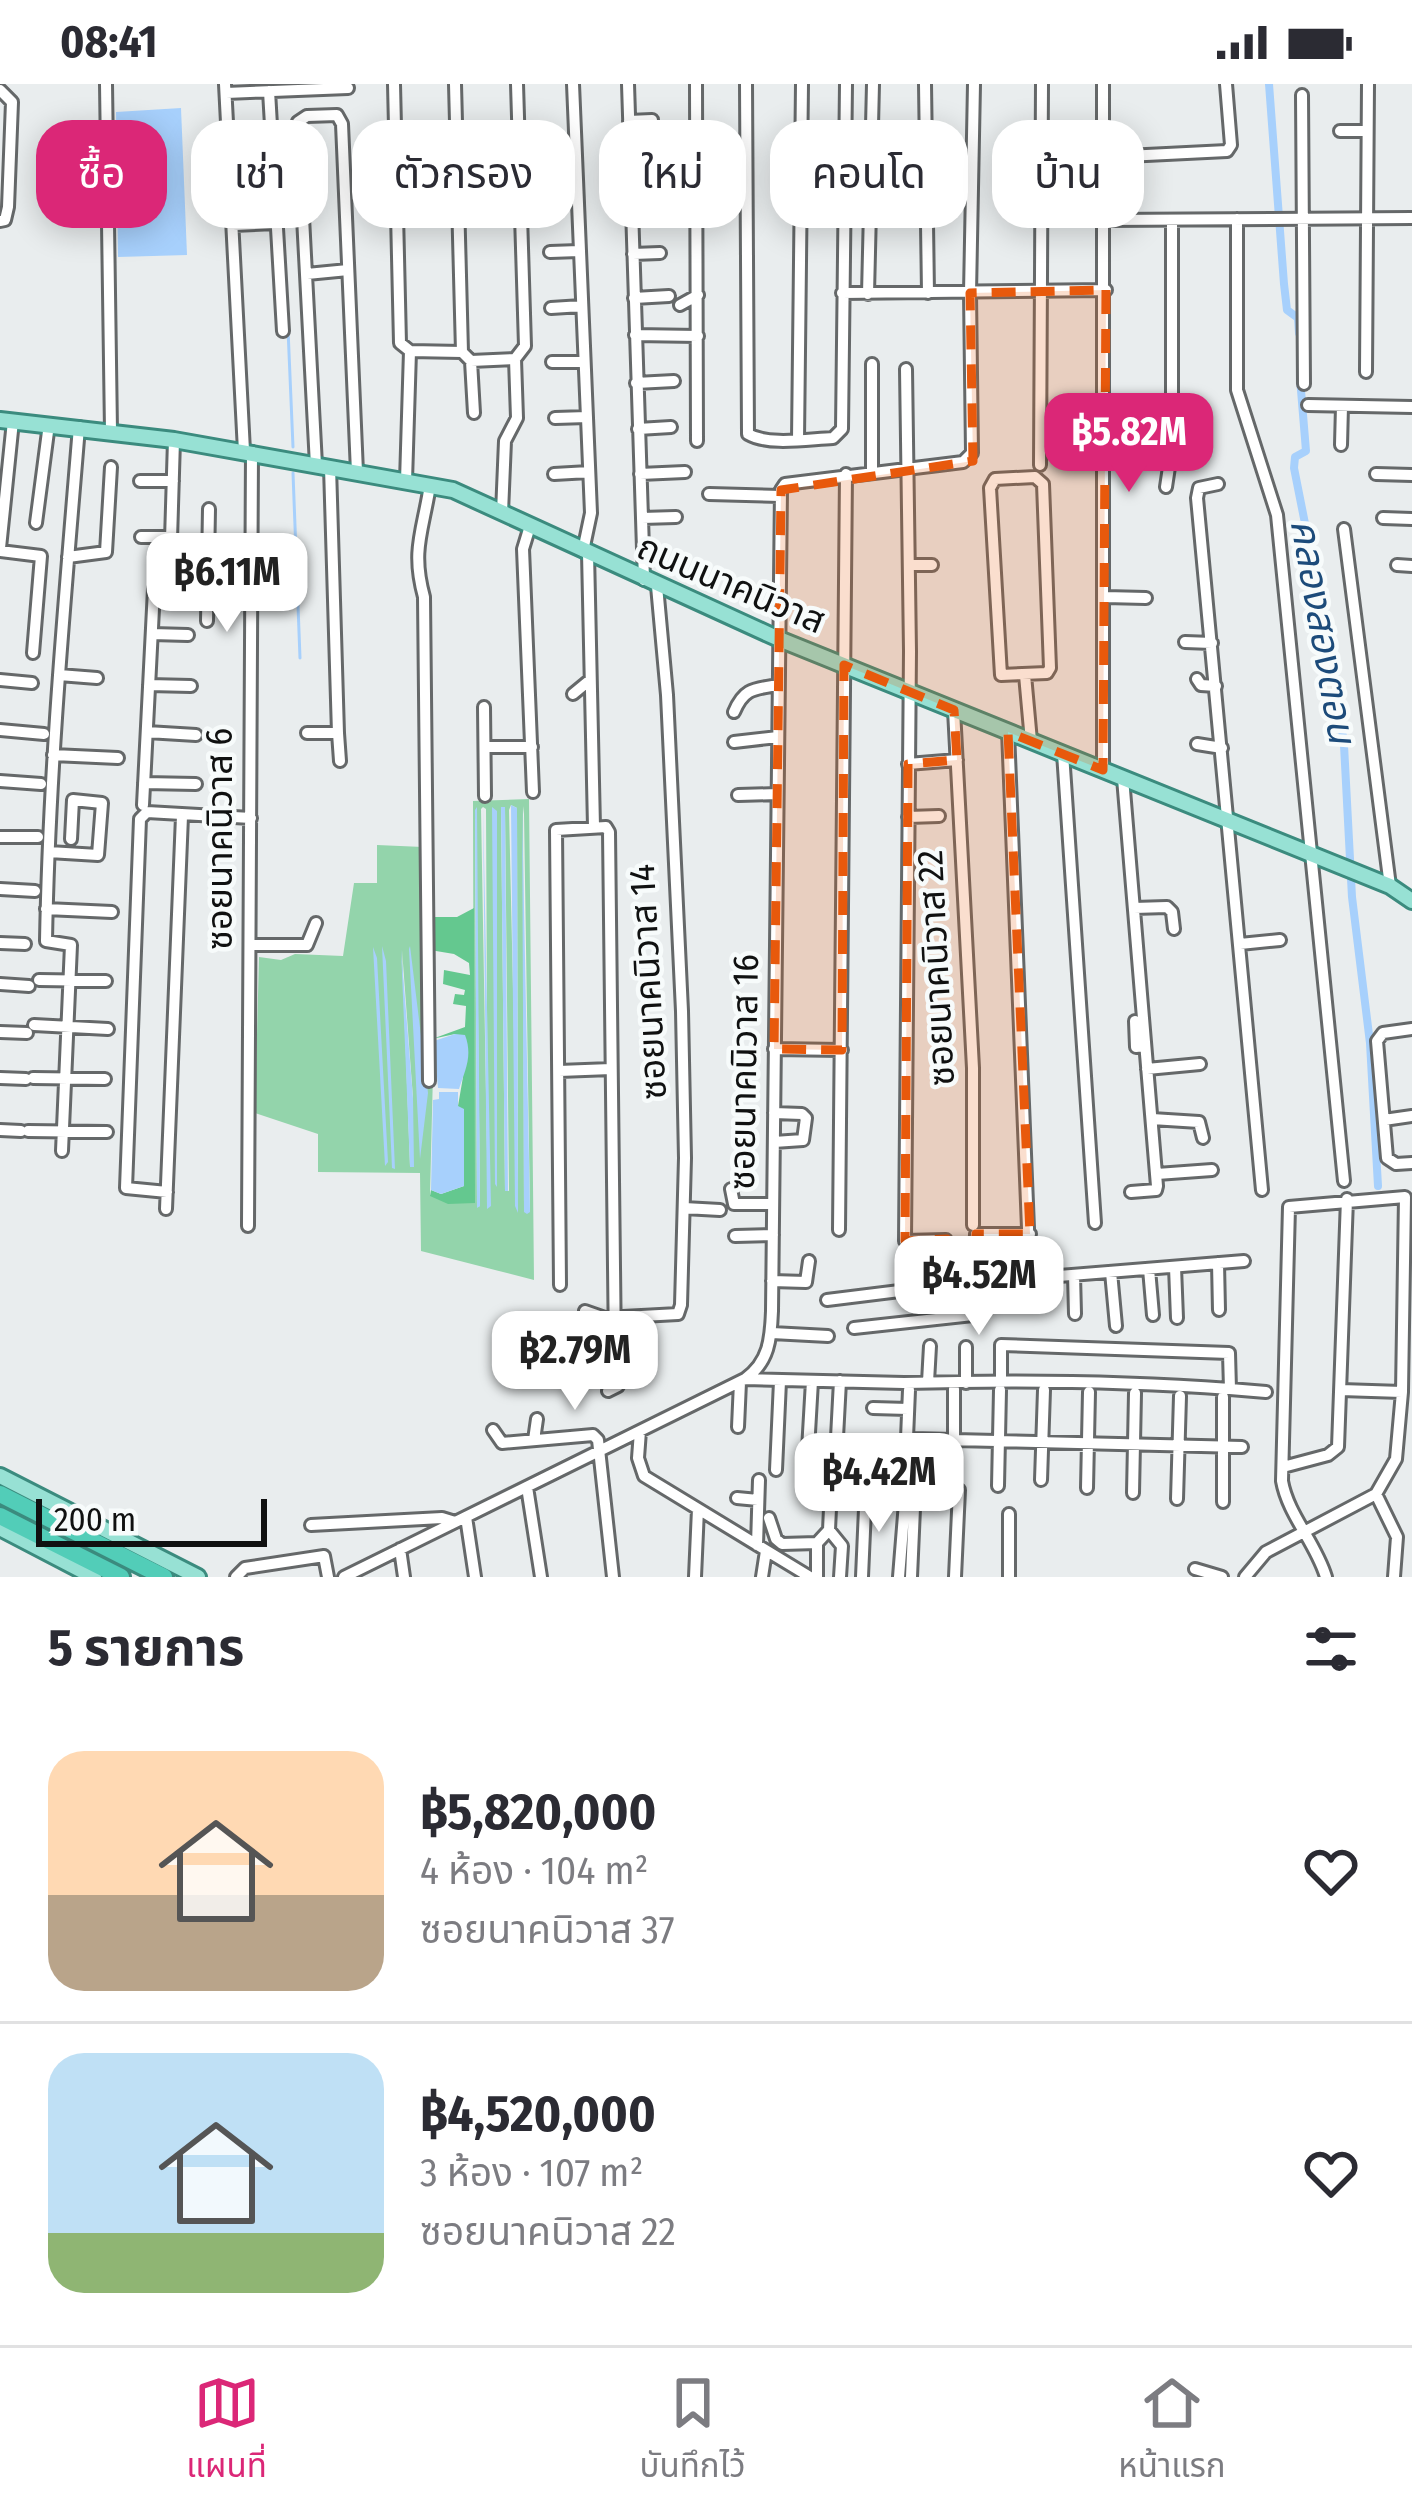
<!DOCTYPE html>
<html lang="th">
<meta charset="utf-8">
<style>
body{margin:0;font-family:"Fira Sans Condensed","Noto Sans Thai",sans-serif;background:#f7f7f7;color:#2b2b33;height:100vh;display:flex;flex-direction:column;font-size:45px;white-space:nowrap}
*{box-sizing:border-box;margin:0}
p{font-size:39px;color:#7c7c81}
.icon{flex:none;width:66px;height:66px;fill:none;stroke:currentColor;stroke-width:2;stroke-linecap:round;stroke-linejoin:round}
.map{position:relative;height:1493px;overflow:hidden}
.panel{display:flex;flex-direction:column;background:#fff;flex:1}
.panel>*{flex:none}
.banner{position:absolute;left:36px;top:36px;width:1341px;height:108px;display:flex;gap:24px}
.scale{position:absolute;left:36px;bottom:30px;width:231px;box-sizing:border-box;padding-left:12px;border:6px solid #101111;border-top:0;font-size:33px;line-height:42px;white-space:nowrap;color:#101111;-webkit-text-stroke:9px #f7fbfb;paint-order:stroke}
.price{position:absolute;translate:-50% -102px;padding:0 27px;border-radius:24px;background:#fff;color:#222;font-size:39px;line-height:78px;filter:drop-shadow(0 3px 6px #0008)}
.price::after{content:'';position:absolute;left:50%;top:72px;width:36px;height:27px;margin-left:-18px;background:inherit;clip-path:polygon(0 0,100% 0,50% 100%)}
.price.on{background:#db2777;color:#fff}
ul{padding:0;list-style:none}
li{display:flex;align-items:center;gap:36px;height:300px;padding:0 48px}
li+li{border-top:3px solid #e1e1e2}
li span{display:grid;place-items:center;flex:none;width:336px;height:240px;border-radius:36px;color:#555}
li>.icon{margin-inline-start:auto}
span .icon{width:144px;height:144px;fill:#fffc;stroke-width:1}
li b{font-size:51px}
h2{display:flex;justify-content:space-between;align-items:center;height:144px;padding:0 48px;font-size:51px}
.tag{padding:0 42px;border-radius:36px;background:#fff;box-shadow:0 6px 30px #0003;font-size:42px;line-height:108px}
.tag.on{background:#db2777;color:#fff}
.status{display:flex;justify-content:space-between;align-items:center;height:84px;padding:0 60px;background:#fff;direction:ltr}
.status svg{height:33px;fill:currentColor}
.dock{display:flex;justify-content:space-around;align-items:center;height:168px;border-top:3px solid #e1e1e2;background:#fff;font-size:33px;color:#7c7c81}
.dock a{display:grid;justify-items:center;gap:6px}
.dock .on{color:#db2777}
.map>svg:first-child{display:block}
</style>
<div class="status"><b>08:41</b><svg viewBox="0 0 49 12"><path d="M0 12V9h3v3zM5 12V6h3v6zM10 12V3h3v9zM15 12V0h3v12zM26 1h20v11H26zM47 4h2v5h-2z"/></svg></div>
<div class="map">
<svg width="1412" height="1493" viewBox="0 0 1412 1493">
<rect width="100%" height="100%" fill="#e9edee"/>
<path fill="#93d4ab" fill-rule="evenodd" d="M529,715l5,481 -113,-29 -1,-78 -102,-1v-38l-63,-21 4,-156 22,3 14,-6 48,2 11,-73h23v-38l46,2 -1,186 11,40 -3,122 44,8 -1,-402zM511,721l6,3 1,404 -9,-402zM523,722l1,8 6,398 -6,-1zM483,723l3,2 2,399 -7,-399zM501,724h4l4,383 -4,-1zM476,734l4,388 -3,1 -2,-388zM402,866l11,148v69l-3,-1z"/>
<path fill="#64c88f" d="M474,824l1,295 -27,1 -18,-8 1,-6 10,4 23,-8 -6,-80 5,-29 -8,-43 -23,5 33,-12 1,-21 -13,-2 2,-10 9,1 1,-5 -22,-6 1,-14 26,5 -1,-12 -15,-9 -24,-4 -1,-33h28z"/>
<path fill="#a7d0fc" d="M181,24l6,147 -69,2 -2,-145z
M511,721l6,3 1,405 -3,-7z
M522,721l8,407 -3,2 -3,-2z
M477,723l3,399 -3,2 -2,-398z
M483,723l8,399 -4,3z
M492,723l5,4v376l-2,-3z
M501,723h4l3,384h-3z
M382,862l4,15 9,208 -3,-1z
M410,862l18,147 -8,66 -11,-210z
M373,863l4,11 11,204 -3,4z
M401,865l12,149 1,69h-4z
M455,950l10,1c8,21 0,35 -6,54l-21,-1 -4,-47z
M439,1008h19v14l6,3v77l-23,8 -10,-4 2,-90 6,-1z"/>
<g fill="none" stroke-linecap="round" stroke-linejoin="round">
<path stroke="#a7d0fc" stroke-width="3" d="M288,245l5,118
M293,389l7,185"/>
<path stroke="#a7d0fc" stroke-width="8" d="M1269,0l15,200 3,26 11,8 1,15
M1300,294l6,73 -11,6 -1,11 42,212 8,65 8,152 18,146 8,143"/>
<defs>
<path id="minor" d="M106,0l5,347
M225,0l19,367
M394,0l6,259 10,8 52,1 9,9 44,-2 10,-13 -8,-262
M455,0l7,268
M573,0l18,429 -8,38
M628,0l16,496
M696,0l1,357
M746,0l2,350c21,12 60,5 85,4l9,-9 4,-345
M925,0l3,209
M0,6l12,12 -4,105 -3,13 -5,1
M269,7l14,240
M226,9l122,-5
M1302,11l2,289
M629,37l23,-1
M1340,47h27
M1106,73l121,-6 4,-6 -5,-61
M630,76h25
M549,115l28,-1
M632,129l32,-2
M1237,135v171l40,125 67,666
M1106,136l306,-2
M233,141l42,-2
M550,168l29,-1
M633,170l27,-1
M307,190l41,-4
M842,209l264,-3
M868,210l5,-210
M634,214l35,-2
M680,221l18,-10
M551,224l31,-2
M635,251l63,1
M471,277l3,52
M552,278h32
M872,280v107
M906,285l4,282 -5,590 41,-1 2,45
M1366,288l2,-288
M636,299l38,-2
M1308,321l104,2
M555,334l32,-1
M638,345l33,-2
M798,356l4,-356
M1341,361l1,-39
M316,381l-18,-343 9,-6 30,-1 5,9 15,348
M1040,381l2,-381
M554,390l35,-2
M640,390l45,-2
M1376,390l36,1
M1035,393l8,7 7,184 -3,5 -46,2 -11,-187 5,-9z
M140,397h33
M406,397l4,-130
M1218,400l-19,4 -2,10 65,692
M1166,403l6,-40v-227
M709,410l71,2
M502,429l3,-72 12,-23 -2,-59
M642,434l34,-1
M1383,434l29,1
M36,439l13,-99
M530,442l-7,23 10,243
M1344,445l46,357
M141,453h30
M0,464l13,-127
M0,467l41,5 -8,97
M588,469l6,274
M68,473l38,-5 5,-85
M208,481l43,1
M910,481h22
M1397,481l15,1
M154,505l35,-3
M1105,513l41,1
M207,537l2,-112
M152,550l36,1
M1185,558l27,1
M59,591l38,3
M1025,591l6,66
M1197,595l4,6 15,1
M0,596l32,3
M149,601l42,1
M573,610l17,-14
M484,623l1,89
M954,626l19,358v157
M734,628c10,-24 20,-23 44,-27
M0,646l44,4
M1008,647l22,547
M147,648l49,3
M307,649h31l-8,-266
M338,649l2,28
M734,658l44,-5
M1197,660l25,4
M485,663h47
M1063,669l32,470
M53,671l65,3
M908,680l49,-4
M1103,686v-686
M1123,694l34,408 -1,4 -25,2
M0,697l41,3
M144,699l52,1
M738,711l39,-1
M143,721l11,-216 16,-16 4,-133
M908,733l31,-1
M0,753h38
M49,768l49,3 4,-52 -29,-3 -2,39
M0,805l35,2
M1134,824l33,-1 5,5 2,17
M46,825l66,3
M0,859l25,1
M1240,860l40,-4
M250,861h57l9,-22
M39,896l67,1
M0,900l29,2
M1135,937l1,26 9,-1
M34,941l74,4
M1412,945l-29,4 -6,8 10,117 9,6 16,-1
M0,948l27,1
M774,965l68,1
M1147,985l53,-5
M559,987l52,-2
M0,994l26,1
M33,994l72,1
M429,997l-5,-484c-13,-47 -1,-66 6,-112
M1152,1035l47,3 4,16
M1384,1036l28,-4
M0,1046l21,1
M28,1047l79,1
M774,1058l29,-2 3,-22 -4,-4 -28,-1
M62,1067l9,-206 -25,-4c3,-172 19,-343 33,-514
M1157,1090l55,-4
M731,1105l3,15h39
M167,1108l-41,-4 14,-369 7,-7 104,6
M684,1124l36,2
M166,1125l16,-393
M248,1142l4,-774
M839,1146l7,-756
M735,1152l38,-1
M975,1171l55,-5
M1218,1179l1,47
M1175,1183l2,51
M1149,1185l4,46
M1111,1188l5,54
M1074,1191l1,39
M772,1197l34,1 3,-21
M974,1199l2,-49h54
M560,1201l-4,-455 50,-3 3,5 6,521 8,22 -5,11 -10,5
M942,1202l4,32
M827,1216l121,-15 296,-24
M585,1227l20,7 73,-4 3,-9 4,-147 -3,-147 -15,-316 -10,-109
M854,1244l128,-14
M772,1249l56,3
M966,1263v36
M745,1295l159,4c108,-3 218,-2 326,6l-1,-36 -228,-8v38
M928,1298l2,-36
M1230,1305l36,3
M909,1306l-2,48 5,1 330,8
M1341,1306l61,2
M873,1324l35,1
M738,1343l2,-45
M493,1346l9,13 91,-8 5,5 15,137
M640,1347l-2,27 6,18 166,101
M534,1356l3,-21
M954,1358v-53
M807,1383l5,-86
M1283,1383l45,-12 10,-8 9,-248
M776,1386l4,-89
M867,1389l1,-19 48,2
M835,1391l5,-94
M1041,1396l3,-90
M998,1402l2,-96
M527,1403l14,90
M1087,1404l2,-96
M1133,1409l2,-100
M1376,1410l21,43 -3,40
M737,1414l21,2
M1177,1415l3,-103
M1223,1418v-105
M1009,1430v63
M466,1433l9,60
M769,1434l7,21 6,5 35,-1
M311,1441l131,-7 13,4
M829,1446l13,16 -2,31
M757,1461l2,-65
M400,1465l4,28
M1195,1485l27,8
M236,1493l9,-9 79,-12 4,21
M344,1493l401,-198c24,-17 26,-40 27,-68l9,-821 4,-6 178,-22 9,-9 -2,-160 4,-209
M695,1493l3,-68
M762,1493l4,-26
M817,1493v-34l12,-13 2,-43
M862,1493l4,-91 40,4 -7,87
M911,1493l6,-137
M955,1493l4,-87
M1245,1493l21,-25 110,-58 20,-35 6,-67 3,-195 -116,10 -7,274c6,34 34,62 44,96"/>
<path id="major" d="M0,336l174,20 279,50 326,149 611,247 22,15
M0,1392l198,101
M0,1444l94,49"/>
<path id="highway" d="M0,1410l164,83
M0,1432l121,61"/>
</defs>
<use href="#minor" stroke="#656869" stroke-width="16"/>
<use href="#major" stroke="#3b8b7e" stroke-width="20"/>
<use href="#highway" stroke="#3b8b7e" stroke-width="22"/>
<use href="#minor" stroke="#fff" stroke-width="10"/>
<use href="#major" stroke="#97e1d4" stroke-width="14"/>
<use href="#highway" stroke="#52cdb8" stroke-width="16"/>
</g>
<path fill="#e8590c" fill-opacity="0.2" stroke="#e8590c" stroke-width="9" stroke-dasharray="24 15" stroke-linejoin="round" d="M1106,206l-3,480 -95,-38 22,502h-54l-2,49 -26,2 -1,-46 -42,2 3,-477 49,-4 -3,-50 -110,-45 -2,385 -68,-1 7,-559 192,-29 -3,-168z"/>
<g text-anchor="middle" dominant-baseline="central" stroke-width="9" stroke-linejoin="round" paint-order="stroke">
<g font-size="36" fill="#101111" stroke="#f7fbfb">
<text transform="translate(731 500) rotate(23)">ถนนนาคนิวาส</text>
<text transform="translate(220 755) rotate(-90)">ซอยนาคนิวาส 6</text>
<text transform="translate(936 884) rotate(-93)">ซอยนาคนิวาส 22</text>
<text transform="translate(648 898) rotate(-93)">ซอยนาคนิวาส 14</text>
<text transform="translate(744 988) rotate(-89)">ซอยนาคนิวาส 16</text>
</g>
<g font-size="39" font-style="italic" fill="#1c4b7a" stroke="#f7fbfb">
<text transform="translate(1323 547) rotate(80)">คลองสองตอน</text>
</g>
</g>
</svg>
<div class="scale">200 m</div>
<b class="price on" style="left:1129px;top:411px">฿5.82M</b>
<b class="price" style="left:227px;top:551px">฿6.11M</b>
<b class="price" style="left:979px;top:1254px">฿4.52M</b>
<b class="price" style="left:575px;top:1329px">฿2.79M</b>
<b class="price" style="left:879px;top:1451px">฿4.42M</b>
<div class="banner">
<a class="tag on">ซื้อ</a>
<a class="tag">เช่า</a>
<a class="tag">ตัวกรอง</a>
<a class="tag">ใหม่</a>
<a class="tag">คอนโด</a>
<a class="tag">บ้าน</a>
</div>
</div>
<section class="panel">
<h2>5 รายการ<svg class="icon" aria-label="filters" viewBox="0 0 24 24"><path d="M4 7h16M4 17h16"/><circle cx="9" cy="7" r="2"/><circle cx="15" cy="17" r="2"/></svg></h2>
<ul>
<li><span style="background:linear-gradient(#ffd9b3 60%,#b9a48a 0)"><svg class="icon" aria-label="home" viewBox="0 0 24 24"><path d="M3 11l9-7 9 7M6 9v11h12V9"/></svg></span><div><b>฿5,820,000</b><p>4 ห้อง · 104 m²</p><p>ซอยนาคนิวาส 37</p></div><svg class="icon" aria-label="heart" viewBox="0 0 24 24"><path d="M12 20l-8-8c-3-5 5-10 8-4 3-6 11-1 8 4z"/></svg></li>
<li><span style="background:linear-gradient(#bfe0f5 75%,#8fb573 0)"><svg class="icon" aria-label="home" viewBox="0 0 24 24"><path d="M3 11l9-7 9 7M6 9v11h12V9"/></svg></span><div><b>฿4,520,000</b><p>3 ห้อง · 107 m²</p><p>ซอยนาคนิวาส 22</p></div><svg class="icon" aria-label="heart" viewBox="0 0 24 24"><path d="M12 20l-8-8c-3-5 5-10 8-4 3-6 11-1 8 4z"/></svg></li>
</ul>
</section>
<nav class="dock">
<a class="on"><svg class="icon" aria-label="map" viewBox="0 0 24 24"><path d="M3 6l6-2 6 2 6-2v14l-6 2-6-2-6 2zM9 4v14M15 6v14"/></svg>แผนที่</a>
<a><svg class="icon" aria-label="saved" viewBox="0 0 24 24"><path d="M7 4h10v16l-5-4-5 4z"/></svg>บันทึกไว้</a>
<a><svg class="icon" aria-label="home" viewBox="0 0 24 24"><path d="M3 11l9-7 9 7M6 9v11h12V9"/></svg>หน้าแรก</a>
</nav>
